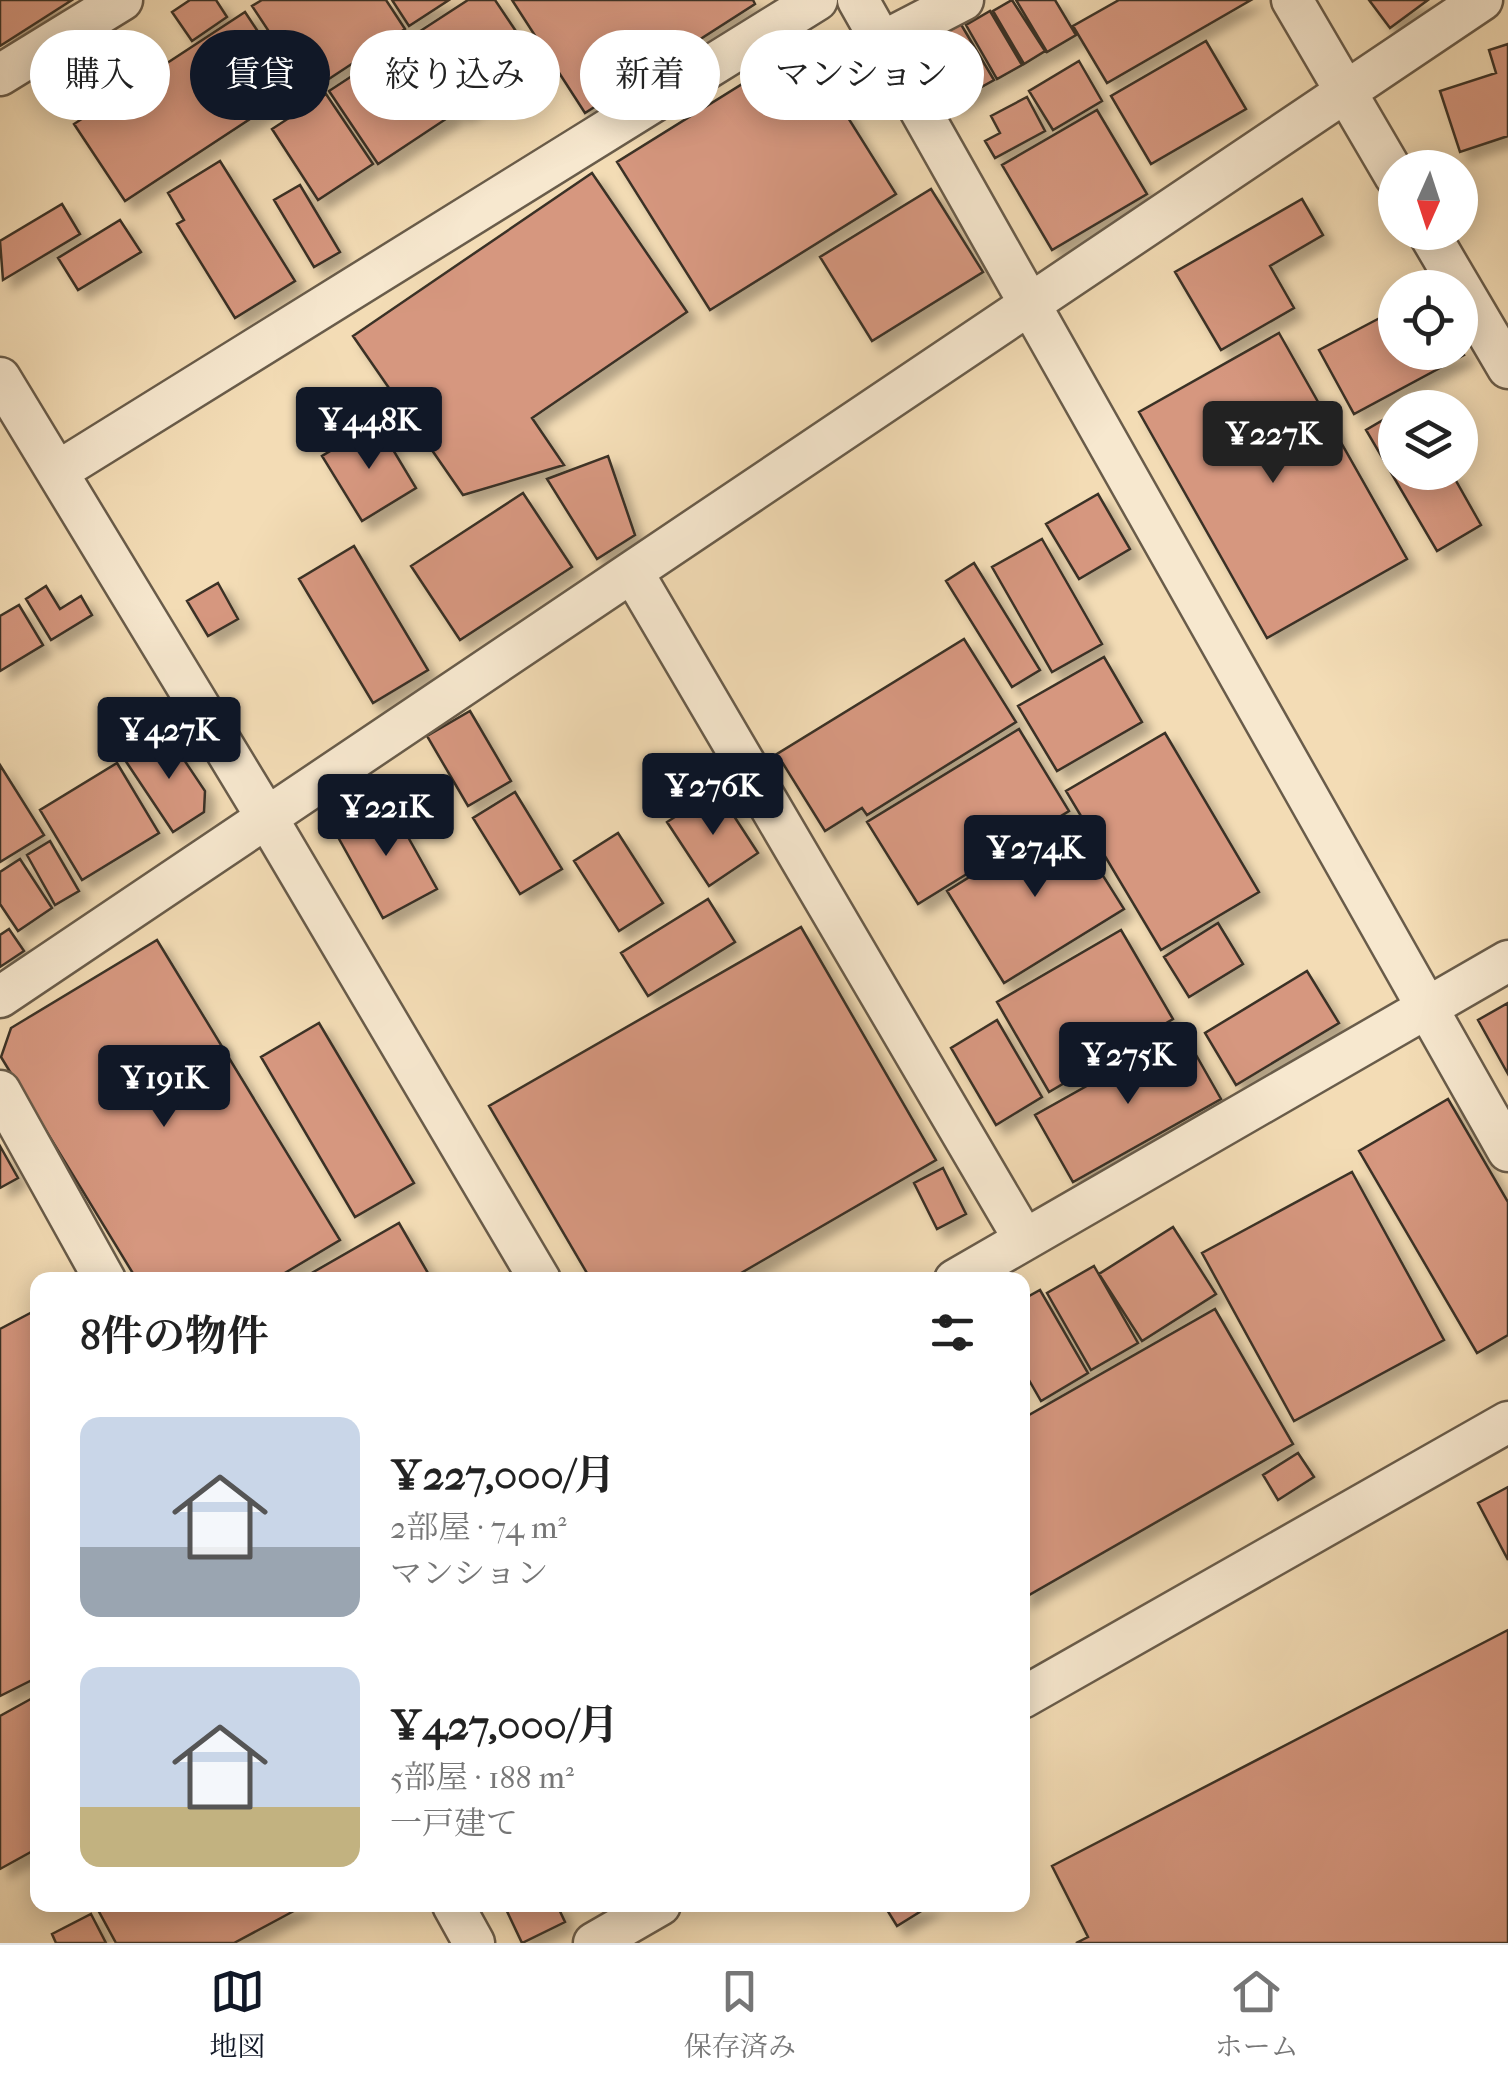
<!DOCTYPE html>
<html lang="ja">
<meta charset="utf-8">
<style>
body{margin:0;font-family:"IM FELL French Canon","Noto Serif JP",serif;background:#f2f2f2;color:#222;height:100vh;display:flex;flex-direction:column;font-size:38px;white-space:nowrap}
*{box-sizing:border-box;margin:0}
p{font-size:32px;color:#767676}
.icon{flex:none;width:55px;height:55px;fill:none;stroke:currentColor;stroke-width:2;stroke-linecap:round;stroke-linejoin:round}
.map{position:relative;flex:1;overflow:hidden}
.drawer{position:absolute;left:30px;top:1272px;width:1000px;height:640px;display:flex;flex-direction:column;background:#fff;border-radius:20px;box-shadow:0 5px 25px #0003}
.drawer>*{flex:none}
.hud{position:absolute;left:30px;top:30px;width:1000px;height:90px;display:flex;gap:20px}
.needle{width:65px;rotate:183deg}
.tools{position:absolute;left:1378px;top:150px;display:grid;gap:20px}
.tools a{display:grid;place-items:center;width:100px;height:100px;border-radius:50%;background:#fff;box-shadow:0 5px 25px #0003;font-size:50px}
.price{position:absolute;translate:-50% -85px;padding:0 22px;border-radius:10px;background:#111827;color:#fff;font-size:32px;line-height:65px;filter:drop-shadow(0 2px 5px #0008)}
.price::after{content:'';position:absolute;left:50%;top:60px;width:30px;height:22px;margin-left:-15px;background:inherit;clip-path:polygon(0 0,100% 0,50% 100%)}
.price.active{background:#222;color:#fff}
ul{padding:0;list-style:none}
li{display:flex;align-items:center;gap:30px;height:250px;padding:0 50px}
li span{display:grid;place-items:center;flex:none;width:280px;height:200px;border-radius:20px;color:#555}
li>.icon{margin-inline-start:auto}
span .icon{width:120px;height:120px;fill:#fffc;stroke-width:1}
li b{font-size:42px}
h2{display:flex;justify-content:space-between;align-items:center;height:120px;padding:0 50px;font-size:42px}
.tag{padding:0 35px;border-radius:45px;background:#fff;box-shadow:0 5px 25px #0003;font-size:35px;line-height:90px}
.tag.active{background:#111827;color:#fff}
.tabs{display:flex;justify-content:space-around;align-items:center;height:140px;border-top:2px solid #e0e0e0;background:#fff;font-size:28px;color:#767676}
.tabs a{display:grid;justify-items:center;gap:5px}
.tabs .active{color:#111827}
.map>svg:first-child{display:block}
</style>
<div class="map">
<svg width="1508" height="1943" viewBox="0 0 1508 1943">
<defs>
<filter id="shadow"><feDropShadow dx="9" dy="9" stdDeviation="5" flood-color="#0004"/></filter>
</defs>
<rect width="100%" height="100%" fill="#f3dcb5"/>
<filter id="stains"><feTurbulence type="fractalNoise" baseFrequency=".002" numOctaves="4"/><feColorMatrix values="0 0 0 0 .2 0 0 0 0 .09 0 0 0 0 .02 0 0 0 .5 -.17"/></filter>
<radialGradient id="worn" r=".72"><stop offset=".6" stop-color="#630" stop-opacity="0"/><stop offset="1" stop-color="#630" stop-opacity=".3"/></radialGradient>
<path fill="#d6977f" stroke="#3b3126" stroke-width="2.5" filter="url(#shadow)" d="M0,0h72l-72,46z
M190,0h26l11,17 -35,24 -20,-29z
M262,0h124l19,29 -96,63 -57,-86z
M392,0h57l-40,26z
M468,0h27l43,64 -77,50 -50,-77z
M512,0h241l2,4 -170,109z
M1012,0l33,51 -21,13 -31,-53z
M1016,0h39l21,35 -29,17z
M1119,0h132l-144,83 -34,-57z
M1369,0h59l-38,28z
M990,11l32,54 -25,14 -31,-54z
M245,12l51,77 -171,112 -51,-77z
M959,21l35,59 -43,24 -35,-59z
M407,40l48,73 -77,51 -49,-73z
M1206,41l40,68 -95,55 -40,-68z
M1508,44v92l-48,16 -20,-61 56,-18 -7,-23z
M803,46l93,148 -186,116 -93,-148z
M1079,61l23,40 -49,29 -24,-39z
M326,94l47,70 -55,36 -46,-71z
M1027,97l18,34 -50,27 -10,-17 15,-8 -9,-17z
M1097,110l50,84 -95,56 -50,-85z
M220,161l75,120 -60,37 -58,-94 7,-4 -16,-27z
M592,173l95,139 -155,106 32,47 -101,30 -110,-159z
M300,185l40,67 -26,15 -40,-67z
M931,189l52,83 -111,69 -52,-84z
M1302,199l21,36 -53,31 24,42 -73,42 -46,-78z
M62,204l18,30 -77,46 -3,-39z
M120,220l21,32 -63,38 -20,-32z
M1395,310v42h65v-4l4,7 -110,59 -35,-64z
M1279,333l128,226 -140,79 -128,-226z
M1395,413v59h56l30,53 -44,26 -71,-121z
M377,423l39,65 -54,33 -40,-65z
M608,456l27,79 -38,24 -50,-80z
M523,493l49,74 -112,73 -49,-74z
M1098,494l32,55 -51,30 -33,-55z
M1042,539l60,105 -50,28 -60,-105z
M354,546l74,124 -55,33 -74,-124z
M974,563l66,107 -28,17 -66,-106z
M218,583l20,36 -30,17 -21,-35z
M46,586l14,23 21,-13 11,19 -41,25 -25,-41z
M19,605l24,40 -43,26v-55z
M964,639l52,83 -149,93 -5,-7 -37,23 -48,-77z
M1104,657l38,65 -85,49 -39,-65z
M470,711l41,70 -43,25 -41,-70z
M1019,729l50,82 -151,93 -51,-82z
M166,733l39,58 -1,21 -31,20 -48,-72z
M1165,733l94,159 -98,58 -95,-159z
M117,763l42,70 -77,47 -42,-70z
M0,765l44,70 -44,27z
M717,790l41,63 -49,33 -42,-64z
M515,792l47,77 -42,25 -47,-76z
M384,794l53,95 -54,29 -45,-81z
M1066,817l58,92 -120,74 -57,-92z
M618,833l45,70 -44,28 -45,-70z
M50,841l29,50 -24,14 -28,-50z
M20,859l32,49 -34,23 -18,-27v-32z
M708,899l27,43 -87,54 -27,-43z
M1218,923l25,41 -54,33 -25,-40z
M801,927l135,233 -207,120h-138l-102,-174z
M9,929l15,22 -24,16v-32z
M1121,930l52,89 -124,73 -52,-90z
M157,940l183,300 -67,40h-136l-136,-223 10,-29z
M1307,971l32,52 -103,62 -31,-52z
M1508,1003v71l-30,-54z
M997,1020l45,77 -46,28 -45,-77z
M319,1023l95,160 -59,34 -94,-160z
M1183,1032l38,67 -148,83 -38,-67z
M1448,1099l60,103v133l-31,18 -118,-202z
M0,1146l18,32 -18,10z
M943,1168l23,46 -29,15 -23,-46z
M1352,1172l92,168 -150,81 -92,-168z
M399,1223l33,57h-127l-2,-2z
M1173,1227l43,67 -74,47 -43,-67z
M1094,1266l44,77 -47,27 -44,-77z
M1040,1290l48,83 -47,28 -19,-33v-68z
M38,1309v368l-38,19v-367z
M1215,1309l78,135 -271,155v-180z
M1298,1453l16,24 -36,23 -15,-25z
M1508,1487v73l-30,-57z
M1508,1630v313h-432l12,-6 -36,-71z
M38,1695v153l-38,21v-153z
M104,1905h201l-71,38h-118l-19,-35z
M504,1905h53l8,17 -43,21z
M884,1905h47l-34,21z
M91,1914l15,29h-50l-4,-9z"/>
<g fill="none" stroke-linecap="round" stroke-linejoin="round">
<defs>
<path id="minor" d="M858,0l650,1151
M1292,0l103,176
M882,42l81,-42
M0,75l122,-75
M1428,232l80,136
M0,378l267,440 273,462
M57,472l760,-472
M633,573l391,666
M0,997l1482,-997
M0,1091l105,189
M955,1280l553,-319
M1022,1698l486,-276
M453,1905l21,38
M594,1943l66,-38"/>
</defs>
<use href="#minor" stroke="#695c4a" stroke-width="45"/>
<use href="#minor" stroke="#f7e8cf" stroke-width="40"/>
</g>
<rect width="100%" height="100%" filter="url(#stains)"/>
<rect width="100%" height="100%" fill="url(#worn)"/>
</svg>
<div class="tools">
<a><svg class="needle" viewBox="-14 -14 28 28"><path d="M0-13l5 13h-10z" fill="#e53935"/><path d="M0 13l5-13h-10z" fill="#767676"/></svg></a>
<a><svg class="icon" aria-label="locate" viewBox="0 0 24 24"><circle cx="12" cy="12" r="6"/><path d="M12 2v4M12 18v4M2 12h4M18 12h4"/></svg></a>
<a><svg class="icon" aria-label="layers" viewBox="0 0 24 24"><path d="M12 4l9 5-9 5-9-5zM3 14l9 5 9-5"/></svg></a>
</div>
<b class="price" style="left:369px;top:472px">¥448K</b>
<b class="price active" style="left:1273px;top:486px">¥227K</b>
<b class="price" style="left:169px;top:782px">¥427K</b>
<b class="price" style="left:713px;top:838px">¥276K</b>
<b class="price" style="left:386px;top:859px">¥221K</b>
<b class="price" style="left:1035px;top:900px">¥274K</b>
<b class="price" style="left:1128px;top:1107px">¥275K</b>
<b class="price" style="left:164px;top:1130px">¥191K</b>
<div class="hud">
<a class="tag">購入</a>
<a class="tag active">賃貸</a>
<a class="tag">絞り込み</a>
<a class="tag">新着</a>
<a class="tag">マンション</a>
</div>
<section class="drawer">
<h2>8件の物件<svg class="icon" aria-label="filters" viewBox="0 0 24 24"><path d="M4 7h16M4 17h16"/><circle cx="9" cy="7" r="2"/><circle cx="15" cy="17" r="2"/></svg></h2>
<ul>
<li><span style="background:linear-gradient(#c9d6e8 65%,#9aa5b1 0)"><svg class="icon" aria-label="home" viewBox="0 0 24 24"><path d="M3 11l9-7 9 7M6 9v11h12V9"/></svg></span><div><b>¥227,000/月</b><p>2部屋 · 74 m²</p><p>マンション</p></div></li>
<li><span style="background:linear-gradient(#c9d6e8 70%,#c2b280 0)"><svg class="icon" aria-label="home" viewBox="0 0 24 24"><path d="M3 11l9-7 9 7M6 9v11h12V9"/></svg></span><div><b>¥427,000/月</b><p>5部屋 · 188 m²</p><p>一戸建て</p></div></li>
</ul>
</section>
</div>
<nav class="tabs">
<a class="active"><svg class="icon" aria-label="map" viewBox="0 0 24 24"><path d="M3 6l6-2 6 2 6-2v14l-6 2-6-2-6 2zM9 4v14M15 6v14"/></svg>地図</a>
<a><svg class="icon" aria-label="saved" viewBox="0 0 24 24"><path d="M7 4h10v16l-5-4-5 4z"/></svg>保存済み</a>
<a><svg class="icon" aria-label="home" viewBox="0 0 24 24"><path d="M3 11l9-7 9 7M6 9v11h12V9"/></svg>ホーム</a>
</nav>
